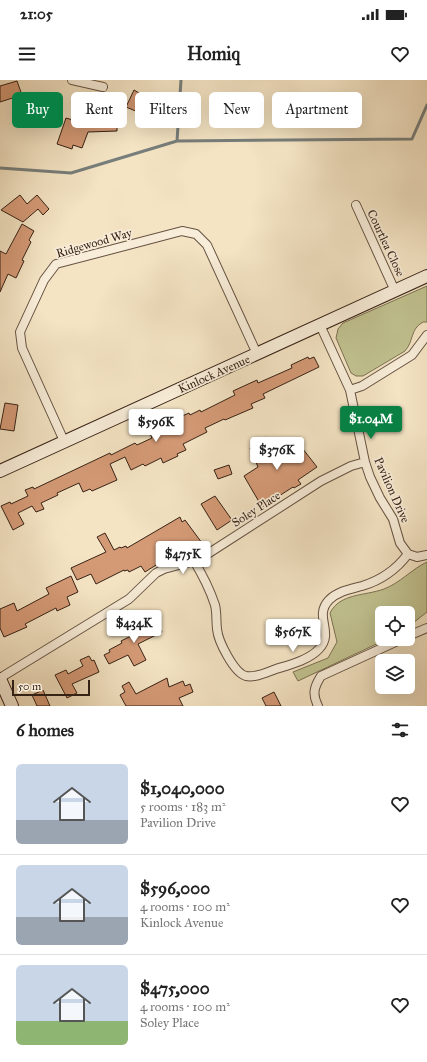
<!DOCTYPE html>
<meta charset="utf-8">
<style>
body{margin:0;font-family:"IM FELL Great Primer",serif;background:#f2f2f2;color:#222;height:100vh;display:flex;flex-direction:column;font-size:15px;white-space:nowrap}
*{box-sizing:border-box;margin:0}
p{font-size:13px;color:#767676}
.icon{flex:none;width:22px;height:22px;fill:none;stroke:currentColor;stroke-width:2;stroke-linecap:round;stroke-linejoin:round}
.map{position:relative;height:626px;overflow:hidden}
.side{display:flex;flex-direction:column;background:#fff;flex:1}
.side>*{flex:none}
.banner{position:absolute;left:12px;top:12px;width:403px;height:36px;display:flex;gap:8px}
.controls{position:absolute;left:375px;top:526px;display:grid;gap:8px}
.controls a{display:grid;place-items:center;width:40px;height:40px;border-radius:6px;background:#fff;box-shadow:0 4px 16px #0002;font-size:20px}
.scale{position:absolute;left:12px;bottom:10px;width:78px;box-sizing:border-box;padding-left:4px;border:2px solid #372216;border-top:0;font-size:11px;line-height:14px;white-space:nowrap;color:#372216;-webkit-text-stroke:3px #f8edd9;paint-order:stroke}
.price{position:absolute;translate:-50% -34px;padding:0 9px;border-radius:4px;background:#fff;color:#222;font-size:13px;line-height:26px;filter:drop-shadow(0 1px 2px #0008)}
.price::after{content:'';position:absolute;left:50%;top:24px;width:12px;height:9px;margin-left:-6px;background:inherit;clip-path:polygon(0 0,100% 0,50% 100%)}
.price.active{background:#0b8043;color:#fff}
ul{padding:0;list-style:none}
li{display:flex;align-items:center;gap:12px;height:100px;padding:0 16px}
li+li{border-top:1px solid #e0e0e0}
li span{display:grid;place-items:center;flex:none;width:112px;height:80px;border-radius:6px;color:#555}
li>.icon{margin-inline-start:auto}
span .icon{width:48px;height:48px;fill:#fffc;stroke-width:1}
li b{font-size:17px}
h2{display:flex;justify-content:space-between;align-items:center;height:48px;padding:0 16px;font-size:17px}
.chip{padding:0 14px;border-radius:6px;background:#fff;box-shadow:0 4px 16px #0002;font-size:14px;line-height:36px}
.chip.active{background:#0b8043;color:#fff}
.status{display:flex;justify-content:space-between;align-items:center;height:28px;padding:0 20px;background:#fff;direction:ltr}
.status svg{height:11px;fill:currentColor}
header{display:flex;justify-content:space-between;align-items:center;height:52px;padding:0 16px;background:#fff;font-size:18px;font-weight:800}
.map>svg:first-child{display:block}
</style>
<div class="status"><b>21:05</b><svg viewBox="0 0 49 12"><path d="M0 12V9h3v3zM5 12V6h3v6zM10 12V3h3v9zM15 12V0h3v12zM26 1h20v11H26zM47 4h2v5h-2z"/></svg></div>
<header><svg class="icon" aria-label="menu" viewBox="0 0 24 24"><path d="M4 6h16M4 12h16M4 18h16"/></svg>Homiq<svg class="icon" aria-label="heart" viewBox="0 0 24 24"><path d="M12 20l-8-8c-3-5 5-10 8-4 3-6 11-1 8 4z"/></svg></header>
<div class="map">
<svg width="427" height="626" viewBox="0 0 427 626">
<rect width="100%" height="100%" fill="#f4e4c4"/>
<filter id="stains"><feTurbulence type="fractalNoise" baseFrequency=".005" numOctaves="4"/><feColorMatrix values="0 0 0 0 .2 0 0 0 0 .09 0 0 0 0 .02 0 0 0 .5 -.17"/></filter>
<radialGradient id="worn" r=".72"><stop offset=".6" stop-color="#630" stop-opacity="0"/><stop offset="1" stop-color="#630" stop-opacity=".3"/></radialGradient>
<path fill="#c1c290" stroke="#7c7253" d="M427,206v36h-4c-13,7 -9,19 -18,29l-42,25h-7l-5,-3 -15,-35 2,-9 5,-6z
M427,482v50l-19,15v-14h-26v26h5l-89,42 -5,-9 35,-14 9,-16 -7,-29c10,-20 35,-17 54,-24 16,-6 28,-20 43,-27z"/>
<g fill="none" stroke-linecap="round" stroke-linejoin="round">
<path stroke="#777e7b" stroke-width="3" d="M177,61l4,-61
M0,88l71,5 106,-32 235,-2 15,-34"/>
</g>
<path fill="#d49a76" stroke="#372216" d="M17,1l5,14 -22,7v-16z
M134,10l17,10 -5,12 -7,-3 -1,3 -12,-5z
M33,18l19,10 -6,13 -19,-6z
M74,35l10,3 33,-1v14l-29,1 -6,16 -9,-3 -1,4 -15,-5 9,-26 7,2z
M20,115l7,9 10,-9 12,14 -6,6 -5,-6 -15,13 -22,-12z
M22,144l12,7 -5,9 2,2 -9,18 2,1 -8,17 -8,-4 -8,18v-41l6,3z
M308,277l1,2 5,-2 5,10 -56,27 2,4 -14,6 2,4 -28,12 -1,-1 -19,9 2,4 -24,12 3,6 -9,4 1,2 -15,7 -2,-5 -16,8 -2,-2 -12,6 -6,-13 -15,7 7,16 -25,11 -2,-2 -7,3 -4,-9 -22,10 1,2 -17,8 3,6 -8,3 -4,-6 -14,7 6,11 -11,6 -12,-24 9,-4 1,2 17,-8 -3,-6 8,-3 1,2 76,-36 1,2 24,-12 2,2 15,-7 -3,-7 40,-18 1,2 10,-5 1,2 34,-17 -2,-4 24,-11 1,3 34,-15 -1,-3z
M5,323l13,2 -4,26 -14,-2z
M266,357l13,19 20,-12 18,23 -19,13 3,4 -7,4 -1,-1 -31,20 -18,-31 14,-9 -8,-19z
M229,385l3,9 -14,5 -4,-9z
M215,416l17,24 -15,10 -16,-26z
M180,437l2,5 3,-2 17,23 -9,6 -2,-3 -18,11 -1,-2 -27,17 -4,-6 -12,6 -1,-2 -4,1v-1l-28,14 -5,-10 -14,6 -6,-12 35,-16 -9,-15 8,-4 9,17 6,-3 1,1 5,-2 1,2z
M71,496l7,16 -11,5 3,8 -13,6 -1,-3 -31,16 2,3 -23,10 -4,-9v-19l14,-6 3,8 32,-17 -3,-6z
M155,539l7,13 -24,12 8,16 -12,6 -6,-11 -19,9 -5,-9 6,-3 -1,-2 13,-7 -1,-2 16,-8 -2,-4z
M89,576l3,5 2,-1 5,12 -27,12 5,9 -10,5 -12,-23 11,-5 2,4 15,-8 -3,-6z
M167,598l2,9 14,-6 2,5 5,-2 3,8 -14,6 4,8h-57l-6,-11 5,-3 -3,-6 7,-4 7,12z
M43,610l7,16h-13l-5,-11z
M274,612l7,14h-15l-4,-8z"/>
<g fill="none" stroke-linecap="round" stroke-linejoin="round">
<defs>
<path id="street" d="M72,0l31,7
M356,125l39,86
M320,245l30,65 15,72 5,15 10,21 13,21 7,24 8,11 9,3 10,-2
M350,310l12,-4 50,-31 15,-20
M64,361l-42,-93 -2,-16 24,-52 12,-16 126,-33 14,3 11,11 50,109
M194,481c8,13 16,29 21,44 2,8 1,16 2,24 1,12 17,44 29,47 10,2 21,-4 30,-7 13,-4 33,-9 43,-20 16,-17 -6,-32 10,-49 9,-9 22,-11 33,-14 20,-6 34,-16 46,-32
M408,556l19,-8
M0,598l129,-79 27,-26 8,-4 30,-8 12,-6 115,-74 30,-15 14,-4
M318,626c-6,-12 -4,-19 3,-30l81,-37"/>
<path id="secondary" d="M0,391l427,-195
M0,599l12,27"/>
</defs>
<use href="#street" stroke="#665242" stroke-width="10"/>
<use href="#secondary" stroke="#372216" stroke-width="14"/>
<use href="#street" stroke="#f8edd9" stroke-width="8"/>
<use href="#secondary" stroke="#f8edd9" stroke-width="12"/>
</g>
<g text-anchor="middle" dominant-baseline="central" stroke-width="3.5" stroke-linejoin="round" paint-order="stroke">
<g font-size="12" fill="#372216" stroke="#f8edd9">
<text transform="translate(94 163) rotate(-16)">Ridgewood Way</text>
<text transform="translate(386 163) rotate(65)">Courtlea Close</text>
<text transform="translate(214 294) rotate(-24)">Kinlock Avenue</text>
<text transform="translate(392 410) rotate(66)">Pavilion Drive</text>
<text transform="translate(256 429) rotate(-33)">Soley Place</text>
</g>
</g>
<rect width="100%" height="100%" filter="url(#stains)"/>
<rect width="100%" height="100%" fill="url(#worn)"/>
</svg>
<div class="controls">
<a><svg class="icon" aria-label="locate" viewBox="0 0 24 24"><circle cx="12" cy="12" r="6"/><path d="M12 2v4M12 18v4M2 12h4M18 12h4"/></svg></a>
<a><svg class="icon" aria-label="layers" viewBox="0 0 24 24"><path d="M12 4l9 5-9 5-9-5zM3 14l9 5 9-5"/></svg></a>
</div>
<div class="scale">50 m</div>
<b class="price active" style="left:371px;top:360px">$1.04M</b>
<b class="price" style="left:156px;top:363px">$596K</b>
<b class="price" style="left:277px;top:391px">$376K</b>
<b class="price" style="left:183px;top:495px">$475K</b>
<b class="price" style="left:134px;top:564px">$434K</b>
<b class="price" style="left:293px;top:573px">$567K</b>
<div class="banner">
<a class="chip active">Buy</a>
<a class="chip">Rent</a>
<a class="chip">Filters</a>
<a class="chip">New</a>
<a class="chip">Apartment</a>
</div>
</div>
<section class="side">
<h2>6 homes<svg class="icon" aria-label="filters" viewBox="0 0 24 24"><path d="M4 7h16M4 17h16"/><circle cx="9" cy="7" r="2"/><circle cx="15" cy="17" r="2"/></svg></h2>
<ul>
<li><span style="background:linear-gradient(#c9d6e8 70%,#9aa5b1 0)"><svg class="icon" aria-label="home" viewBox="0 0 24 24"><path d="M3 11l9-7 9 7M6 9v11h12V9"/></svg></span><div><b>$1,040,000</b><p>5 rooms · 183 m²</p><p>Pavilion Drive</p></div><svg class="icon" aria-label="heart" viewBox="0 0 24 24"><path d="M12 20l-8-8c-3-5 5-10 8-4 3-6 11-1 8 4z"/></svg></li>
<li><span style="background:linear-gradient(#c9d6e8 65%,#9aa5b1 0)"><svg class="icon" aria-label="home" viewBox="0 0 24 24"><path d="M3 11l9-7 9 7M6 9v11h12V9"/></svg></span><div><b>$596,000</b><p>4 rooms · 100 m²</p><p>Kinlock Avenue</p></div><svg class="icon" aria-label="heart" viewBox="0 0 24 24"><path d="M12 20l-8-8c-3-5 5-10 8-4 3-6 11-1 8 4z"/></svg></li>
<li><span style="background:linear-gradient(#c9d6e8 70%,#8fb573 0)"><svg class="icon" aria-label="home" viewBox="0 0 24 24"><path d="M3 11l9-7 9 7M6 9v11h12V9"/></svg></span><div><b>$475,000</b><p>4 rooms · 100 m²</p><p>Soley Place</p></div><svg class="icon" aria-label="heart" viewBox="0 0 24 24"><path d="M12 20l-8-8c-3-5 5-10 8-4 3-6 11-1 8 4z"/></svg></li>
</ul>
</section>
